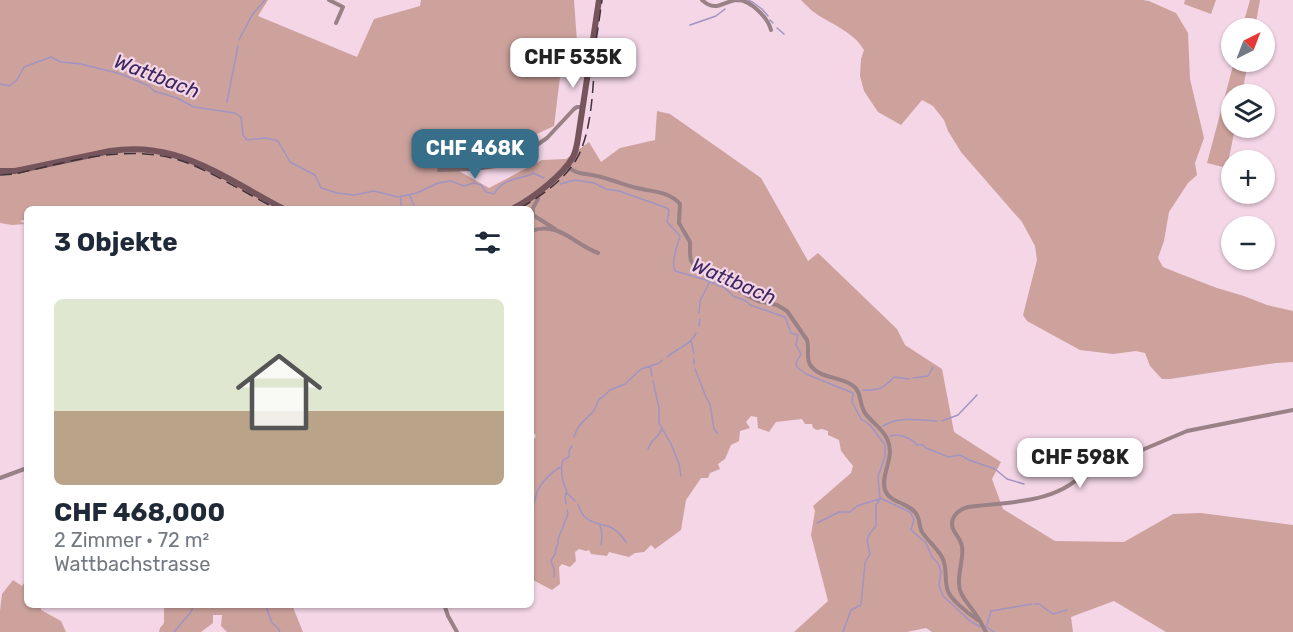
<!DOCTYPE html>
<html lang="de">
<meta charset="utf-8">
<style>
body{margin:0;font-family:Rubik,sans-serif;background:#f6f6f7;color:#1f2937;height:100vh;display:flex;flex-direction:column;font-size:22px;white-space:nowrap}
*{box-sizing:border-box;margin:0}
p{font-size:20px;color:#747a83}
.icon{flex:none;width:33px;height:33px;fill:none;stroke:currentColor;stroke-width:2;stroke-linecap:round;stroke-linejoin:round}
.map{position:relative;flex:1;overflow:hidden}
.details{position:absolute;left:24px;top:206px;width:510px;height:402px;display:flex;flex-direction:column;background:#fff;border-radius:9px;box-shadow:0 2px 4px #0004}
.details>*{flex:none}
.needle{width:39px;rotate:42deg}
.fabs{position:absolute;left:1221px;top:18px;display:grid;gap:12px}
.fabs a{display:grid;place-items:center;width:54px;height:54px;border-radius:50%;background:#fff;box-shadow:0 2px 4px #0004;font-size:30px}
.price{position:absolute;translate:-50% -51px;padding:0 14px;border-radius:12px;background:#fff;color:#222;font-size:20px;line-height:39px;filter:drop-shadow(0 2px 3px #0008)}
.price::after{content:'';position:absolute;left:50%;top:36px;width:18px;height:14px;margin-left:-9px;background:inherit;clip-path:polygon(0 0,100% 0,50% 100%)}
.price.selected{background:#376e89;color:#fff}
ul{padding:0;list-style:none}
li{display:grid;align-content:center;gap:12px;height:318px;padding:0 30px}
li+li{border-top:2px solid #e0e1e3}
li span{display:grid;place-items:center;height:186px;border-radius:9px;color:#555}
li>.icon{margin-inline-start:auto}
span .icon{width:108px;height:108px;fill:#fffc;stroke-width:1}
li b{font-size:26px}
h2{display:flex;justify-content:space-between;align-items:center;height:72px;padding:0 30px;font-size:26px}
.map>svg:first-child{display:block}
</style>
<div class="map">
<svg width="1293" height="632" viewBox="0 0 1293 632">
<rect width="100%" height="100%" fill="#f4d6e7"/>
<path fill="#cda29d" d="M0,0h268l-10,16 99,41 17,-38 46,-13 1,-6h153l3,42 -16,27 -7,57 -67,31 -35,10 37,21 53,-28 24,-1 23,-17 12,20 19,-14 35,-8 2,-29 13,3 91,64 47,83 10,-8 79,76 8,16 37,24 12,63 47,30 -9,17 11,30 52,32 69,1 49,-28 28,-1 92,12v107h-127l-52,-31 -43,16 2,15h-141l-6,-4 -19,4h-113l34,-31 -17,-66 4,-24 -2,-5 38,-33 2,-7 -12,-15 -2,-11 -11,-5v-4l-6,-2 -5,1 -4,-2 -1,-4h-7l-3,-5 -26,3 -7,10 -11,-4 -1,-11 -6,-1 -5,6 4,6 -10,3 -1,10 -8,4 -6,14 -7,5 2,5 -10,4 -2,5h-7l-15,22 -5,30 -26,19 -4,-4 -7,7 -9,1 -6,4 -20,-5 -2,4 -16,-2 -2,-4 -3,1 -7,-2 -4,3 1,9 -6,6 -8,-3 -3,3 1,17 -8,6 -21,-11v-134l5,-9 -5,-8v-220h-504v11l-7,2 5,3 -13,1 -12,-2z
M801,0h342l6,1 27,12 12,20 2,46 14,59 -9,25 2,12 -9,8 -19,29 -5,29 -6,17 5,9 20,8 34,13 27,8 23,9 26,6v51l-17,1 -106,16h-8l-12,-13 -5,-13 -9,-2 -23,3 -33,-4 -53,-29 -4,-6 14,-55 -2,-14 -13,-24 -61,-70 -13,-21 -4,-11 -11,-14 -11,-6 -21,25 -23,-13 -14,-21 -4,-15 1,-17 3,-9c-12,-20 -35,-26 -53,-40 -3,-3 -7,-7 -10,-10z
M1185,0h31l-5,14 -27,-10z
M1250,0h10l-5,28h-13z
M1234,62h14l-6,32h-10v34h3l-8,40 -20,-5z
M27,579v25l14,1v5l20,11 5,11h-66v-21l2,-17 11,-14 9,6z
M164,604l128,1 11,27h-76l-6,-6 1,-11h-9v8l-12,9h-42l1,-4 4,-5z"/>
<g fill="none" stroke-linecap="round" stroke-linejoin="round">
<path stroke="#a194c1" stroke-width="1.5" d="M748,0l6,3
M755,4l7,5 6,7
M770,20l3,3
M690,25l26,-9 9,-7
M777,28l7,6
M239,40l13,-25 13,-15
M0,84l9,2 8,-6 7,-13 27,-10 10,5 20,2 40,10 28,12 5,5 23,7 17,9 41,6 6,4 2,18 4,5 19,-2 12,3 12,21 25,13 6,13 16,5 17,2 20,-4 24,6 19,-4 21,-10 13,-2 13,5 10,-3 7,2 5,7 8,2c7,-14 22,-15 36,-19l3,-2 11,5
M227,102l11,-56
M560,184l15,-4 19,3 12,6 13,2 48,17 2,3 -2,11 13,14c-3,11 -9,25 -5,35l31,9 19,8 8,8 13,5 4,4 35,12 6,16 7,2 -2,10 5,9 -5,9 1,4 9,7 47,19 -1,9 9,17 9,6 15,20v11l-7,21 2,21 30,14 4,7 -3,11 15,13 6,14 6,6 3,9 -2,13 4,11 27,25 11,6
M410,196l5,12
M401,208v-10
M699,313l1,-12 9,-18
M699,326l1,-7
M691,341l3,12
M667,357c9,-8 25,-13 29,-24
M694,359v5
M650,366l2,10
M695,369l11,28 4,7 4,25 3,4
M913,378l15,-2 5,-9
M653,381l6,27v15l12,21 8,20 2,12
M863,390c15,1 21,-2 31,-13l15,2
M942,421l16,-6 19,-20
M883,426c17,-10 35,-6 54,-5
M890,436c9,-2 21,1 27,9h6l3,3 23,9 11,-2 9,5 26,9 12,10 17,5
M574,437c4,-13 9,-15 18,-24 4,-4 5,-10 7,-14l5,-3 6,-6 15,-6 16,-15 18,-6 3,-3
M648,449c1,-2 2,-4 3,-6 4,-6 9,-7 11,-15
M567,493l8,8
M566,504l-1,-7 2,-6c-5,-8 -7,-23 -4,-31l6,-3v-6l3,-5
M578,504c2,5 3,10 7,13 8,8 18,6 27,11 6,3 10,8 14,14
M531,511c3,-6 4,-12 6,-19 4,-10 15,-20 23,-25
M817,523l22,-11h11l7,-6 22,-7
M600,525l2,9 -1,11
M554,577v-8l-3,-8 4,-7c0,-5 4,-9 3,-15l10,-25 -1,-4
M265,604l7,19 6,5 2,4
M1035,604h4l14,10 14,-4
M987,625l4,-14 41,-7
M985,626l9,6
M174,632l17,-20 3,-8
M843,632l8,-22 10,-5 4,-42 5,-9 -3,-14 3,-7 6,-7v-21l4,-6"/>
<path stroke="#998186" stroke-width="4" d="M329,0l14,7 -7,16
M702,0c14,13 21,1 35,0 14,0 31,18 34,30
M567,166c9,9 18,7 30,10 14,3 27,9 40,12 16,4 32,3 43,16l-1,19 11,19v12l1,7 5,6 21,8 31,21 10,5 19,4 10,6 20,29c3,9 -2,18 4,26 10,13 28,10 41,19 10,6 7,19 13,28 7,10 19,16 23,28 7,17 -8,34 -3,49 5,14 25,12 32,25 3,5 2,11 5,17 6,9 14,15 20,25 6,12 2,19 5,31 1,10 23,27 31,32
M439,170l34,-1 23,-3 35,-17 16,-11 27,-29 3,-2h6
M536,195l2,4 -5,9v7l22,14
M531,231c29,-10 42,13 67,22
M0,478l27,-10
M444,604l4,12 9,16
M986,632c-4,-7 -7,-14 -12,-20 -6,-9 -15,-17 -15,-28 -1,-11 5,-28 3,-37 -1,-7 -5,-11 -8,-16 -6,-12 3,-21 14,-24 40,-5 93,-3 120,-39l54,-18 45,-19 106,-21"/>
<path stroke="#75545b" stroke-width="6" d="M0,171h15l10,-2 85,-18c21,-3 43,-2 64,4 36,10 75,36 108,53
M514,208c18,-9 49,-33 59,-51 3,-6 4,-12 5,-19l21,-138"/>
<path stroke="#3e3139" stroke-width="1.5" stroke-dasharray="12 6" stroke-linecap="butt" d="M0,175l14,-1c56,-12 114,-32 171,-12 31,12 60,31 90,46
M520,208c19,-10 45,-29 56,-48 18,-30 17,-84 20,-119 2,-13 4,-27 6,-41"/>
</g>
<g text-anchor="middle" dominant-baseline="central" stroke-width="4.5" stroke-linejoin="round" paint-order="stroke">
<g font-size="20" font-style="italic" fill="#3c275f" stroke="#f4d6e7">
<text transform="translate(157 76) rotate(21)">Wattbach</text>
<text transform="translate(734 281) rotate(23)">Wattbach</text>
</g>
</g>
</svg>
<div class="fabs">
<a><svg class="needle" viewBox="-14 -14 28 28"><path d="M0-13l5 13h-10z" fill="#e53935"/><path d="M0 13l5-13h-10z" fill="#747a83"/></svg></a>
<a><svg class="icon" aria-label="layers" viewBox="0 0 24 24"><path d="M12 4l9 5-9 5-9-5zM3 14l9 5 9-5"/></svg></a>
<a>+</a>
<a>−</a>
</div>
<b class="price" style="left:573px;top:89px">CHF 535K</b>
<b class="price selected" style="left:475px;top:180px">CHF 468K</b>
<b class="price" style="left:1080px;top:489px">CHF 598K</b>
<section class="details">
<h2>3 Objekte<svg class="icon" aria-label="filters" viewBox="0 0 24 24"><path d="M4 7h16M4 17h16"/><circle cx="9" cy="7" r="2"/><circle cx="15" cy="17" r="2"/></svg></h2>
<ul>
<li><span style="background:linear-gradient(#dfe7d0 60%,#b9a48a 0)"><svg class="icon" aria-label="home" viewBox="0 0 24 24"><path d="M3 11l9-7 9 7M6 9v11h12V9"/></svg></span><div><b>CHF 468,000</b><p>2 Zimmer · 72 m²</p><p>Wattbachstrasse</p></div></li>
</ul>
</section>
</div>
